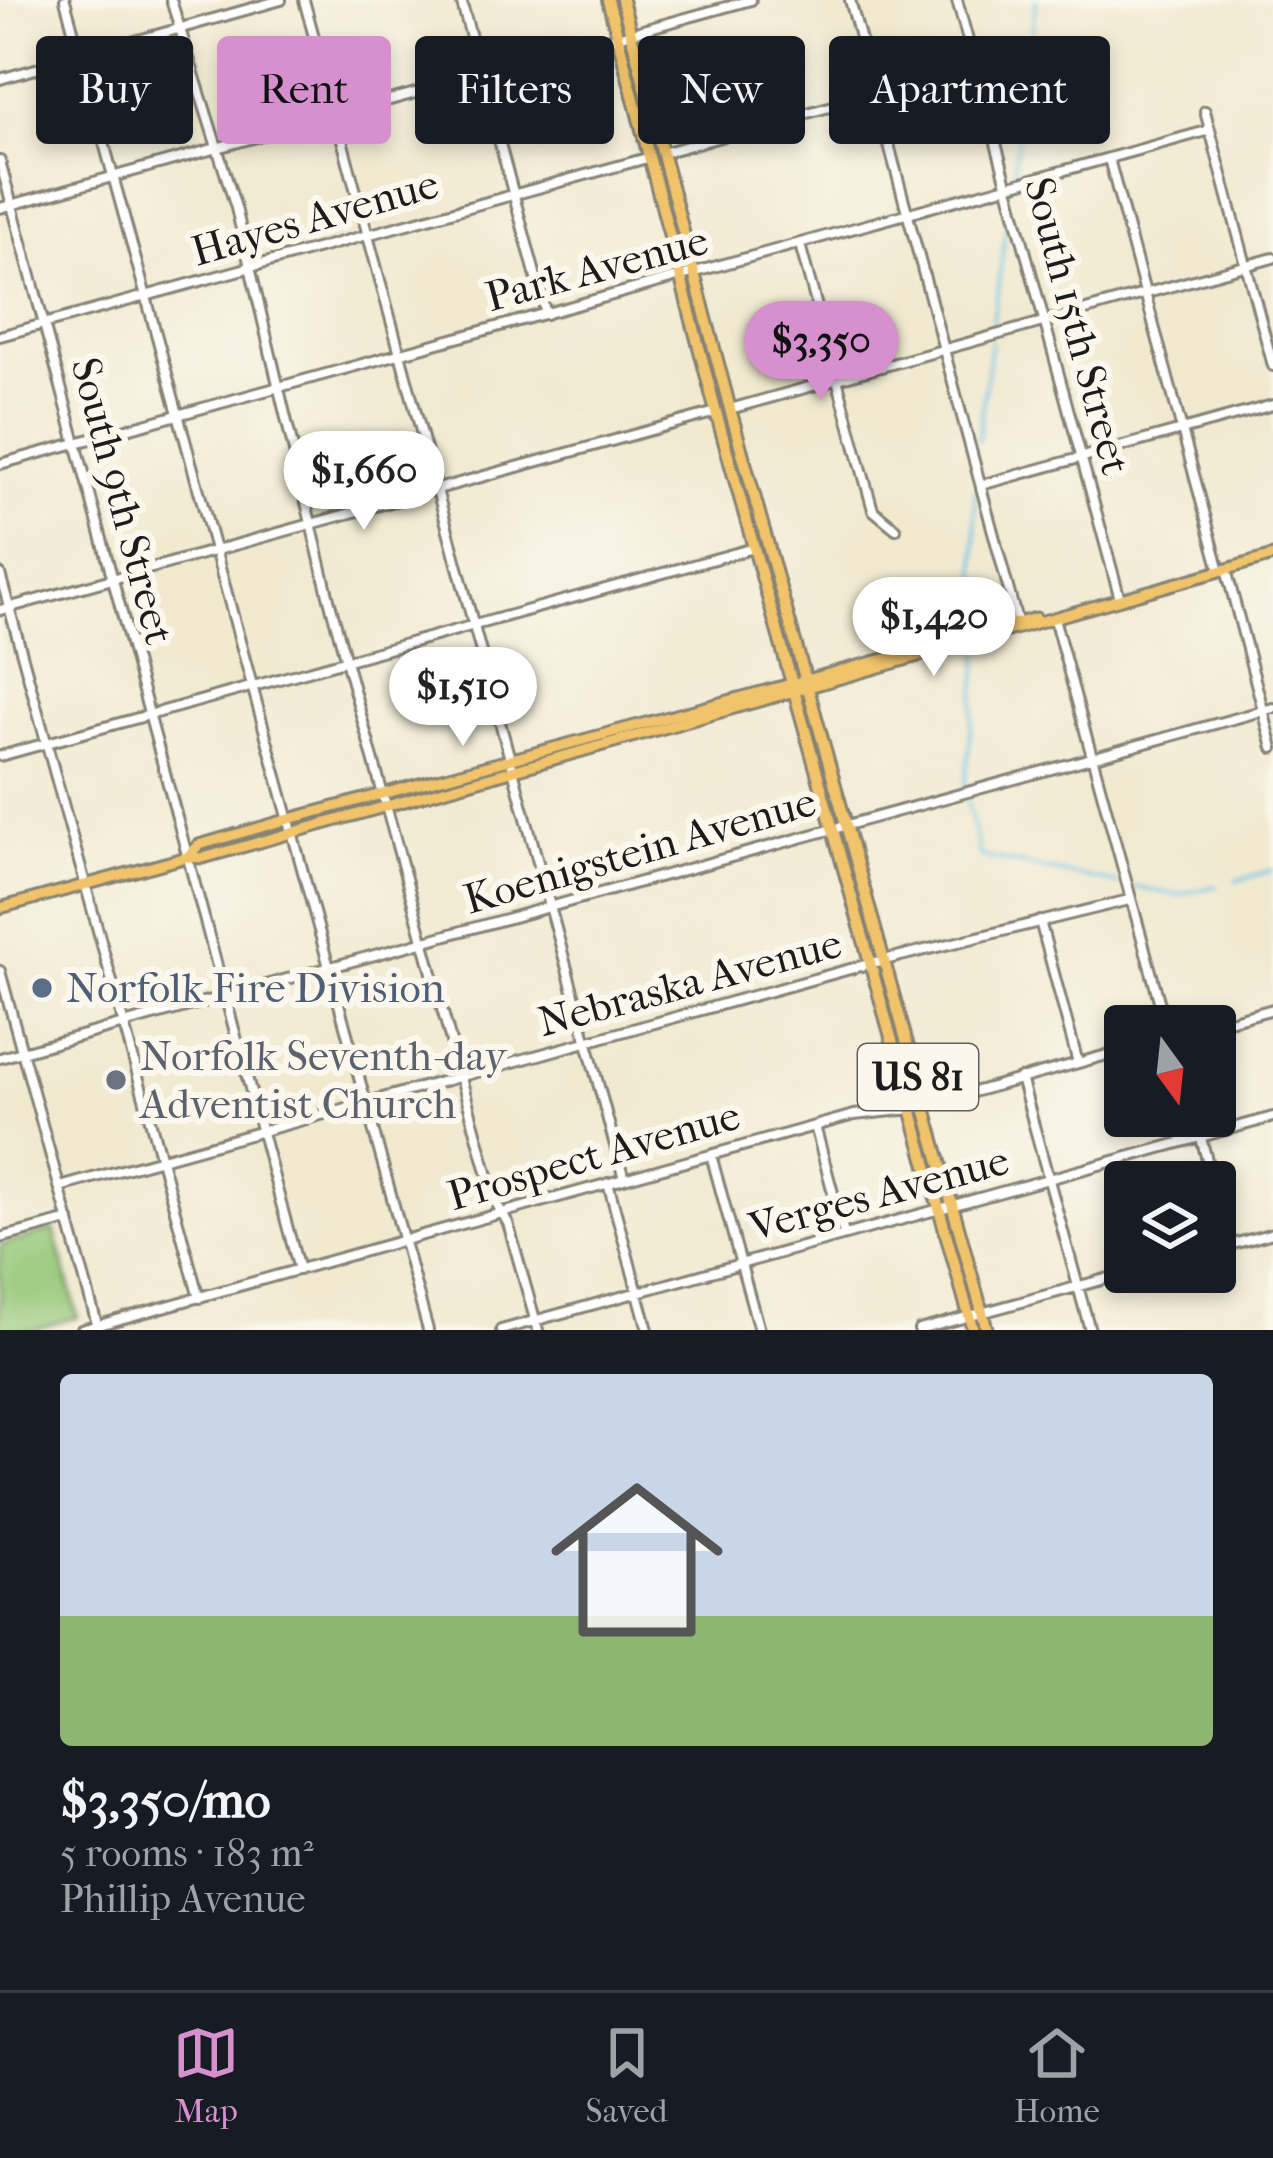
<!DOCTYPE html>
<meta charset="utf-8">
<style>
body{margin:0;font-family:"IM FELL French Canon",serif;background:#20242c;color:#f1f3f6;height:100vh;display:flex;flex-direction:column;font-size:45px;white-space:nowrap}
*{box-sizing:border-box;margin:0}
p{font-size:39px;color:#9ea1a6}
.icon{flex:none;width:66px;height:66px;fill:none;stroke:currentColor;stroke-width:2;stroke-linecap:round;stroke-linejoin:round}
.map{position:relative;height:1330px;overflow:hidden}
.details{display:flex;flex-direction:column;background:#171b24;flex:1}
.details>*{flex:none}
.banner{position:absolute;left:36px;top:36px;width:1203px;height:108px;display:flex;gap:24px}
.needle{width:78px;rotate:165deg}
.buttons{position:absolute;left:1104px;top:1005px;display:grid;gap:24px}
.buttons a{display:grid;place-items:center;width:132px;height:132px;border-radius:12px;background:#171b24;box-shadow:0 6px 18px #0003;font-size:60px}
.price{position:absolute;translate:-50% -102px;padding:0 27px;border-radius:42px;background:#fff;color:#222;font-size:39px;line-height:78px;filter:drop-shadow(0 3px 6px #0008)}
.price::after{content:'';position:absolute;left:50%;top:72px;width:36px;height:27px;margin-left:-18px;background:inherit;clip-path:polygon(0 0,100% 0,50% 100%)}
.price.on{background:#d690ce;color:#111}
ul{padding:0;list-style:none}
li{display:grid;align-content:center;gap:24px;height:636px;padding:0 60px}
li span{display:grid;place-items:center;height:372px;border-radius:12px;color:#555}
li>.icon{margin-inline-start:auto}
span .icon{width:216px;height:216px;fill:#fffc;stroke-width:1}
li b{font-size:51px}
.tag{padding:0 42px;border-radius:12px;background:#171b24;box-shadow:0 6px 18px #0003;font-size:42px;line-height:108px}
.tag.on{background:#d690ce;color:#111}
.tab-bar{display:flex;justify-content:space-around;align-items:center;height:168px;border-top:3px solid #363941;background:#171b24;font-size:33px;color:#9ea1a6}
.tab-bar a{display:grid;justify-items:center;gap:6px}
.tab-bar .on{color:#d690ce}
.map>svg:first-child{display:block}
</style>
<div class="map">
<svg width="1273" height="1330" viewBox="0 0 1273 1330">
<rect width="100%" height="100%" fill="#fbf7ec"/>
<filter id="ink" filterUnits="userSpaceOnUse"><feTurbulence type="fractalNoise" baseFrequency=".00833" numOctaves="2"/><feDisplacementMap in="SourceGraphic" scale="24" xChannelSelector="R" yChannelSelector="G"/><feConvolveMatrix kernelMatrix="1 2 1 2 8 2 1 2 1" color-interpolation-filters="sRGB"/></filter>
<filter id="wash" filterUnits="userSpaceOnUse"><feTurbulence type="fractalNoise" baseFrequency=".004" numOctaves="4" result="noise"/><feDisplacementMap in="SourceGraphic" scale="48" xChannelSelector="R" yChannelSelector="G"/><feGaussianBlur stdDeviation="2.7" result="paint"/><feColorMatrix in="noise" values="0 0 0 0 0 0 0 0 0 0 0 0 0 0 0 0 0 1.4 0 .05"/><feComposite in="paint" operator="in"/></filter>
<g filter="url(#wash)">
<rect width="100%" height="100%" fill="#f1ead1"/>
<path fill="#95c879" stroke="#58724a" stroke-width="3" d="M54,1230l24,87 -45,13h-33v-85z"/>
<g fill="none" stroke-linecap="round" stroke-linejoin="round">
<path stroke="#67c1e5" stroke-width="3" d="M1014,169l22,-169
M992,328l15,-106
M978,441l13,-100
M975,490l2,102
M977,606v16
M965,786l14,-131
M967,799l13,57 138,28
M1236,881l37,-11
M1134,887l43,8 39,-9"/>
</g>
</g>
<g filter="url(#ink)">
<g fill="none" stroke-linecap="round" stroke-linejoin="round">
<defs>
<path id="minor" d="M65,0l363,1330
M171,0l65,208 93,391 166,602 13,22 30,107
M304,0l320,1179
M461,0l85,314
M850,0l167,621
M957,0l163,599
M0,79l281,-79
M1205,111l68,255
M662,153l313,-86
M1109,159l111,412
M0,161l299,1109
M0,208l751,-208
M800,245l73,265 23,19
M0,336l647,-178
M730,409l543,-151
M0,464l1210,-334
M981,485l292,-80
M1226,569l47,179
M0,574l199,724
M0,610l716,-198
M1054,618l112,408
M0,756l754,-208
M1040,921l38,142
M0,971l98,357
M1211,1026l62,-17
M0,1058l1273,-350
M1021,1078l69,252
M1195,1116l18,66
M815,1126l29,108
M711,1155l48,175
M608,1183l40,147
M60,1187l812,-224 257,-63
M1215,1191l14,54
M0,1238l69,-18
M1215,1249l58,-16
M81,1330l773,-215 58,-6 213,-59
M501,1330l772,-213
M919,1330l212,-58"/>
<path id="major" d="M187,857l12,-12 87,-25 750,-202
M0,908l187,-51 16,1 1070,-302"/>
<path id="highway" d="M608,0l108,412 257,918
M622,0l108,409 257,921"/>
</defs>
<use href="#minor" stroke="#868376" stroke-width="14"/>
<use href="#major" stroke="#868376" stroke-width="15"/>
<use href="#highway" stroke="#868376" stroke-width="16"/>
<use href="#minor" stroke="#fff" stroke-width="8"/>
<use href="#major" stroke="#f1c36a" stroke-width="9"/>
<use href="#highway" stroke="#f1c36a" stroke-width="10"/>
</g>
</g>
<circle fill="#5c6f8a" stroke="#fbf7ec" stroke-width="4.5" cx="42" cy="988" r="12"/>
<circle fill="#6b7280" stroke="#fbf7ec" stroke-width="4.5" cx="116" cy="1080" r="12"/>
<g text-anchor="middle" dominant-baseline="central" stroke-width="12" stroke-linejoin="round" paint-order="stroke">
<rect fill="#fbf7ec" stroke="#5f5e5a" stroke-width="3" x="858" y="1044" width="120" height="66" rx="9"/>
<g font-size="39" font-weight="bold" fill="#1c1c1c">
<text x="918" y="1077">US 81</text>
</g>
<g font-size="42" fill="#1c1c1c" stroke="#fbf7ec">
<text transform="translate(315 218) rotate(-16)">Hayes Avenue</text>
<text transform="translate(597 269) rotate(-15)">Park Avenue</text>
<text transform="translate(1077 326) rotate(75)">South 15th Street</text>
<text transform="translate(122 501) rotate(75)">South 9th Street</text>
<text transform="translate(640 851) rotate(-16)">Koenigstein Avenue</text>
<text transform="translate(690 983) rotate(-15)">Nebraska Avenue</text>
<text transform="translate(594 1156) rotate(-16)">Prospect Avenue</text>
<text transform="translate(879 1194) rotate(-15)">Verges Avenue</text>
</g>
<g font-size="42" fill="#4e5e75" stroke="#fbf7ec" text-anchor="start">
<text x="66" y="988">Norfolk Fire Division</text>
</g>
<g font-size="42" fill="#5b616d" stroke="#fbf7ec" text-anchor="start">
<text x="140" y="1056">Norfolk Seventh-day<tspan x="140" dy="48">Adventist Church</tspan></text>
</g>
</g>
</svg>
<div class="buttons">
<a><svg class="needle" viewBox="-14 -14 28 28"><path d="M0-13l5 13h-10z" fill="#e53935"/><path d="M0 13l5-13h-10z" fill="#9ea1a6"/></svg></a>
<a><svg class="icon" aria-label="layers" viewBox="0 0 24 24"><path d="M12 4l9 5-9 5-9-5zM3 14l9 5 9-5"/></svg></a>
</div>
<b class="price on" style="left:821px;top:403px">$3,350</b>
<b class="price" style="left:364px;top:533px">$1,660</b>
<b class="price" style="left:934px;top:679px">$1,420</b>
<b class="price" style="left:463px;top:749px">$1,510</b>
<div class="banner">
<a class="tag">Buy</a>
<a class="tag on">Rent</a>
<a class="tag">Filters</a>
<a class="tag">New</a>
<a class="tag">Apartment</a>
</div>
</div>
<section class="details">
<ul>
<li><span style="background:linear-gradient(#c9d6e8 65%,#8fb573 0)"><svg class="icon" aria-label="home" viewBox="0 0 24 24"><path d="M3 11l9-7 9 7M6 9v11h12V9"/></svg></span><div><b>$3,350/mo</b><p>5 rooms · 183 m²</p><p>Phillip Avenue</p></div></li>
</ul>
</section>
<nav class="tab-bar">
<a class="on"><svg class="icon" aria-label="map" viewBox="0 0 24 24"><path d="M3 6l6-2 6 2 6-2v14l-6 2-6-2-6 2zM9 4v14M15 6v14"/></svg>Map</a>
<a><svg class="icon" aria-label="saved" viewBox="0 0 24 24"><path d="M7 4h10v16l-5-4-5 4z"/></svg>Saved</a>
<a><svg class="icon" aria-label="home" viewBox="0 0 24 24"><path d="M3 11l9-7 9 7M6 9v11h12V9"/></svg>Home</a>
</nav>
